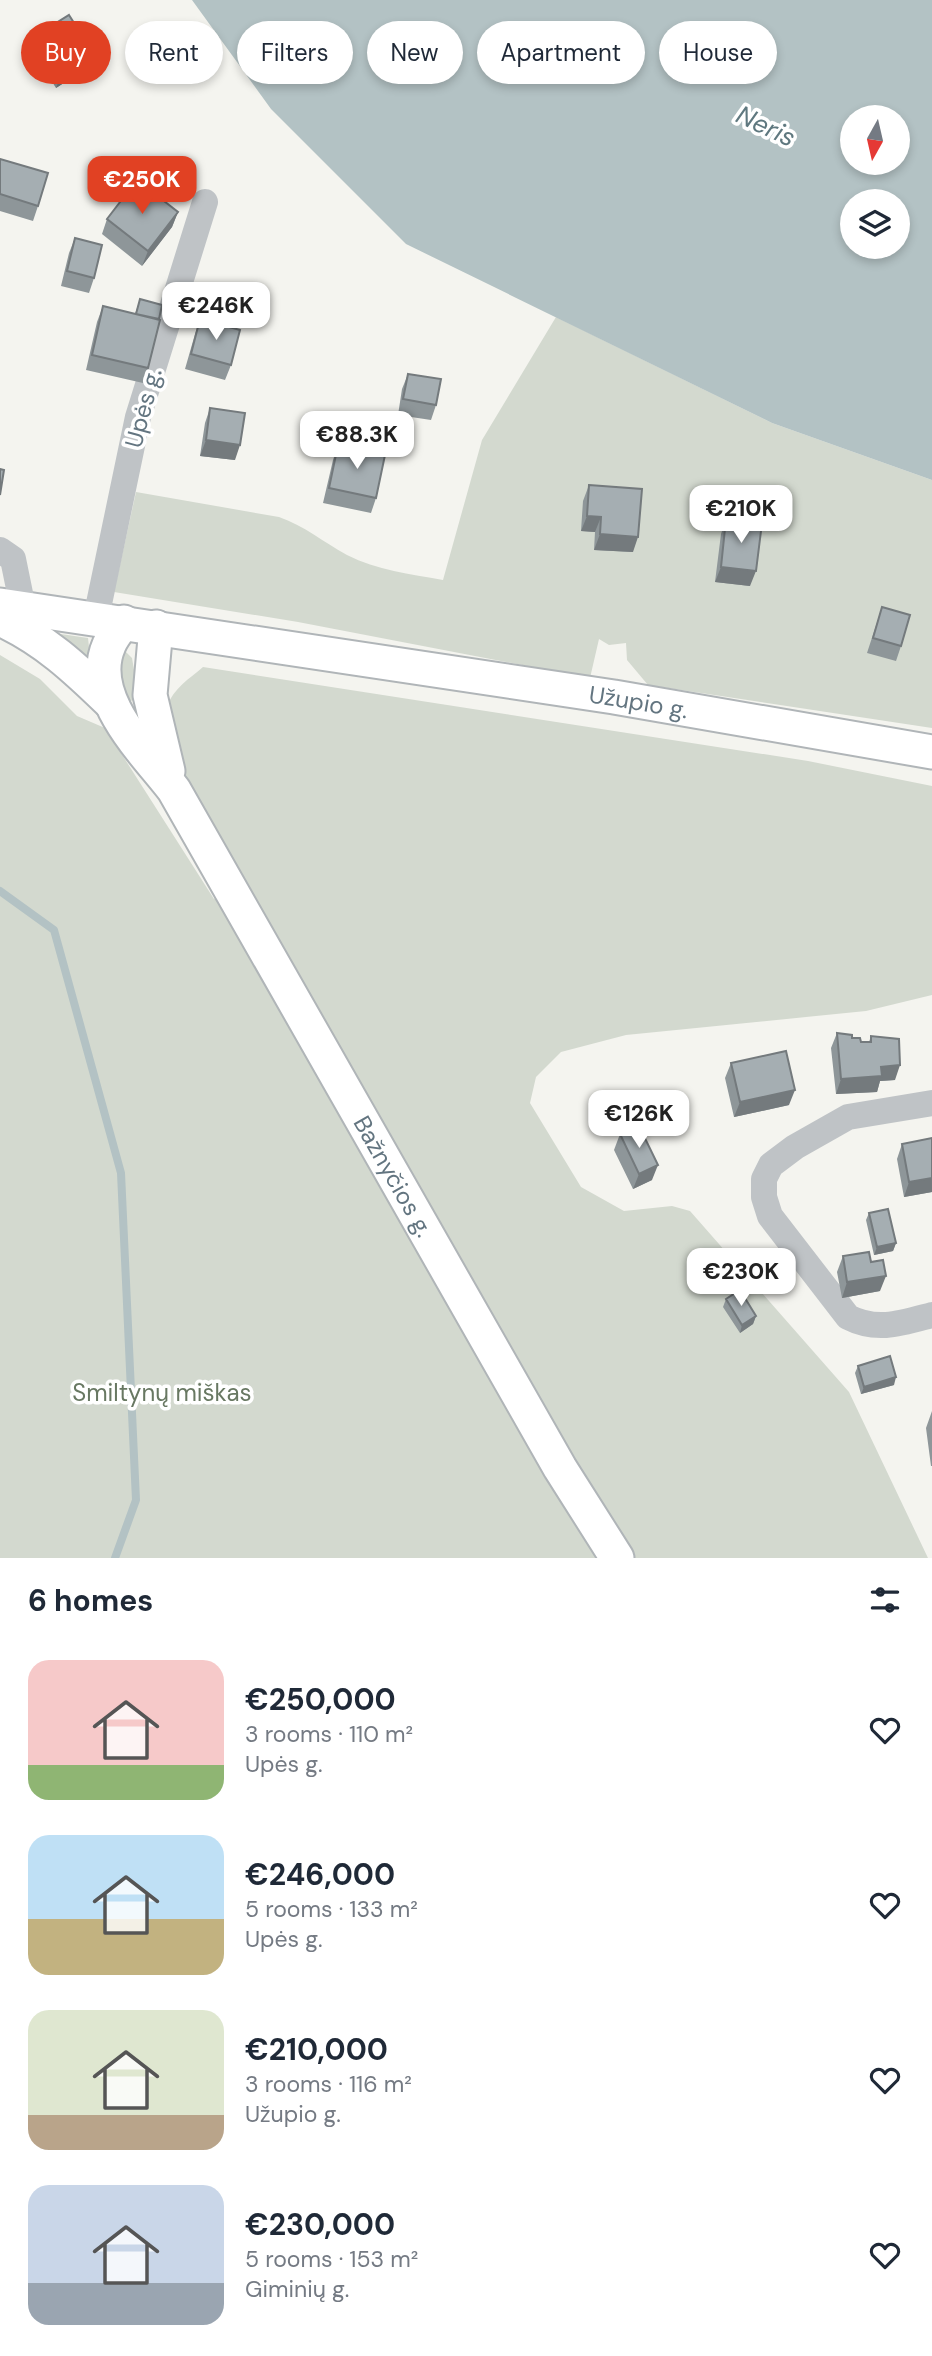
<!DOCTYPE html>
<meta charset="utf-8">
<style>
body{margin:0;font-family:"DM Sans",sans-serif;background:#f2f2f3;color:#1f2937;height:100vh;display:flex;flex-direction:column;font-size:26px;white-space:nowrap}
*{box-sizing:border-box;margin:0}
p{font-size:23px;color:#747a83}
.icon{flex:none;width:38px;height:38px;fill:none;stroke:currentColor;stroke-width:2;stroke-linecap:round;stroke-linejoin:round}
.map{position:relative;height:1558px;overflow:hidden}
.panel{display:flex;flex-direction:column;background:#fff;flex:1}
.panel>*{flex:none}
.guide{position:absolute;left:21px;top:21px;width:891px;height:63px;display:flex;gap:14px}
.needle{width:46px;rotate:188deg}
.fabs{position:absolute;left:840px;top:105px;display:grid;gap:14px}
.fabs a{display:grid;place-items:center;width:70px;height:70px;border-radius:50%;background:#fff;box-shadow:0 4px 10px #0003;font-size:35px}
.price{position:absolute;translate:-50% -60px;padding:0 16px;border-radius:14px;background:#fff;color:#222;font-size:23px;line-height:46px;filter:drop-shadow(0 2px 4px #0008)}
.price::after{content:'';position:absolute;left:50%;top:42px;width:21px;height:16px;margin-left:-10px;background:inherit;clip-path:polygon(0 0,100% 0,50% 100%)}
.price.on{background:#e14123;color:#fff}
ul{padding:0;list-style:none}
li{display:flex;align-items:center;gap:21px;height:175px;padding:0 28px}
li span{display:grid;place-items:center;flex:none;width:196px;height:140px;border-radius:21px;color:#555}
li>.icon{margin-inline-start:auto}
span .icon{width:84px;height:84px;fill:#fffc;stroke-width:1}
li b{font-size:30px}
h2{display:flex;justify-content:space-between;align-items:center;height:84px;padding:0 28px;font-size:30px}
.chip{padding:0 24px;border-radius:32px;background:#fff;box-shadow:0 4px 10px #0003;font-size:24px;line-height:63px}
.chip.on{background:#e14123;color:#fff}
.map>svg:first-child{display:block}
</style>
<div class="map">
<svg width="932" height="1558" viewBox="0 0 932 1558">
<rect width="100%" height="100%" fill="#f4f4ef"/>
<path fill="#d3d9cf" d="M556,317l216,106 160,57v248l-284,-43 -21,-25 -1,-17 -17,2 -10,-6 -9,39 -292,-56 -184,-30 22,-100 143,25c26,9 44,25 68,38 30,15 63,19 96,25l39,-140z
M54,633l34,5 3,27z
M123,649l9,9 7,41 -9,2 -8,-18 -3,-31z
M0,655l40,24 37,37 28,12 109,171 14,-12c-14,-31 -71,-153 -61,-181 7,-18 22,-27 36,-39l605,94 124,25v209l-66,16 -240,24 -65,17 -25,25 -6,26 51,84 43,24 48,-5 18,5 159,181 79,166h-928z"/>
<path fill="#b3c2c4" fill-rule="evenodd" d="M192,0h740v480l-160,-57 -366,-179 -135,-135zM852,117h46v46h-46zM852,201h46v46h-46z"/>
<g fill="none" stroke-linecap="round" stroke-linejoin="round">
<path stroke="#b3c2c4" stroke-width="8" d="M0,891l54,39 67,243 15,327 -21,58"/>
<defs>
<g id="major">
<path id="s1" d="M0,605l614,92 318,55"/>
<path d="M0,619c44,20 75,49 110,83"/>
<path id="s2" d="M124,622c-5,7 -12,15 -15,23 -23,52 36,107 65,145l386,678 57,90"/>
<path d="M156,627l-6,68 18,76"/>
</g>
</defs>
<use href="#major" stroke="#b0b5b8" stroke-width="37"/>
<path stroke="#bfc3c6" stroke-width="26" d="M0,550l13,9 10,49
M96,618l42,-201 67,-215
M932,1103l-84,14 -53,30 -24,18 -7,14v18l6,19 78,101c29,15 54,6 84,-2"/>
<use href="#major" stroke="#fff" stroke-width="33"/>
</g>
<path fill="#8e9699" d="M37,35l50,33 -31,20 -24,-38z
M0,159l38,47 -5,15 -33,-10z
M178,212l-6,15 -30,39 -40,-32 5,-15z
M75,238l19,40 -5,15 -28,-7 8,-33z
M140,299l8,69 -5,15 -57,-13 11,-48 6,-16 32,8z
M200,319l31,46 -6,15 -40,-11 10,-35z
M408,374l28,31 -5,15 -33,-5 4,-26z
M210,408l25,52 -35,-4 5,-33z
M338,445l38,53 -5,15 -48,-10 10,-43z
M589,485l44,67 -39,-2 1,-18 -14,-1 2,-30z
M726,519l24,67 -35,-4 6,-48z
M882,607l19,39 -5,15 -29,-8z
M837,1033l24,9h8l2,-6 24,44 -15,1 -3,11 -41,2 -5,-46z
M731,1063l58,42 -55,12 -9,-39z
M620,1134l32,46 -19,9 -19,-39z
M932,1138v54l-28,5 -7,-38 5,-15z
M869,1213l27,30 -3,8 -19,4 -8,-35z
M843,1256l28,6 9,29 -38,7 -5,-26z
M726,1299l30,17 -3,8 -13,9 -17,-26z
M858,1366l36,19 -33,9 -6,-21z
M932,1411v55h-1l-5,-38z"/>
<path fill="#747a7d" d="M93,53l-6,15 -31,20 6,-15z
M178,212l-6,15 -30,39 6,-15z
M206,440l34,5 -5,15 -35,-4z
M587,516l14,1 -6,15 -14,-1z
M600,534l38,3 -5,15 -39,-2z
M721,567l35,4 -6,15 -35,-4z
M900,1065l-5,15 -15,1 -3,11 -41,2 5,-15 40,-12z
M795,1090l-6,15 -55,12 6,-15z
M658,1165l-6,15 -19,9 6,-15z
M932,1178v14l-28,5 5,-15z
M896,1243l-3,8 -19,4 3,-8z
M886,1276l-6,15 -38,7 5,-16z
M756,1316l-3,8 -13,9 2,-8z
M896,1377l-2,8 -33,9 3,-7z"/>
<path fill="#a5aeb2" stroke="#747a7d" stroke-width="2" d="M69,15l24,38 -31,20 -25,-38z
M0,159l48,14 -10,33 -38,-12z
M137,180l41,32 -30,39 -41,-32z
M75,238l27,7 -8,33 -27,-7z
M140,299l22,6 -3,14 -23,-5z
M103,306l57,14 -12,48 -56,-13z
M200,319l40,11 -9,35 -40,-11z
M408,374l33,5 -5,26 -33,-6z
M210,408l35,5 -5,32 -34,-5z
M338,445l47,10 -9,43 -47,-10z
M0,469l4,1 -4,25z
M589,485l53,4 -4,48 -38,-3 1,-17 -14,-1z
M726,519l36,4 -6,48 -35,-4z
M882,607l28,8 -9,31 -28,-8z
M837,1033l15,2v3h8l1,4h10v-6l28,3 1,26 -19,2 1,9 -41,3z
M786,1051l9,39 -55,12 -9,-39z
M639,1126l19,39 -19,9 -19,-40z
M932,1138v40l-23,4 -7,-38z
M888,1209l8,34 -19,4 -8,-34z
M869,1252l2,10 12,-2 3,16 -39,6 -4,-26z
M740,1290l16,26 -14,9 -16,-26z
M890,1356l6,21 -32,10 -6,-21z"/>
<g text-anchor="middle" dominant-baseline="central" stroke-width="7" stroke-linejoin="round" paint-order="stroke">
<g font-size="24" fill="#637580" stroke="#fff">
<text transform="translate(143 408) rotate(-75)">Upės g.</text>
<text stroke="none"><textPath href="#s1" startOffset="646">Užupio g.</textPath></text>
<text stroke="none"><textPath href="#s2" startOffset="639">Bažnyčios g.</textPath></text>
</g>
<g font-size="24" fill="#687862" stroke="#fff">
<text x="162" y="1392">Smiltynų miškas</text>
</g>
<g font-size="26" font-style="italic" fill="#5f787f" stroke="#fff">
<text transform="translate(766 126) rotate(25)">Neris</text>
</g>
</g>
</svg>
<div class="fabs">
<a><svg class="needle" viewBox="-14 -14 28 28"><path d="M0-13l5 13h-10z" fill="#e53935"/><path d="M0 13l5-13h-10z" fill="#747a83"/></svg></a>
<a><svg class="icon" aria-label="layers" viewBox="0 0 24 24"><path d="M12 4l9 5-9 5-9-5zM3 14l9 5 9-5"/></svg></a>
</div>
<b class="price on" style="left:142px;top:216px">€250K</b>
<b class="price" style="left:216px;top:342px">€246K</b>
<b class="price" style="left:357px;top:471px">€88.3K</b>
<b class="price" style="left:741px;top:545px">€210K</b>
<b class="price" style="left:639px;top:1150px">€126K</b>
<b class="price" style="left:741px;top:1308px">€230K</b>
<div class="guide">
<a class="chip on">Buy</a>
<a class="chip">Rent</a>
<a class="chip">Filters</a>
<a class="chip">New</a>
<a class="chip">Apartment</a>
<a class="chip">House</a>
</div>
</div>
<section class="panel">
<h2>6 homes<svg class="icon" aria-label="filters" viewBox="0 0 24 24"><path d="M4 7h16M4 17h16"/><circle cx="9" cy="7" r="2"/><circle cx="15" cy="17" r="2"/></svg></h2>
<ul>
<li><span style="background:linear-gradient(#f6c9c9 75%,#8fb573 0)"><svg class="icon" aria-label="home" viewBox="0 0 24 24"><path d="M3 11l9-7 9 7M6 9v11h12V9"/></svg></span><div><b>€250,000</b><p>3 rooms · 110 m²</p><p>Upės g.</p></div><svg class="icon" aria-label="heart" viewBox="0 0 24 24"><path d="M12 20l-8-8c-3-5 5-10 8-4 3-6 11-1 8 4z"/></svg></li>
<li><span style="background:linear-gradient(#bfe0f5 60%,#c2b280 0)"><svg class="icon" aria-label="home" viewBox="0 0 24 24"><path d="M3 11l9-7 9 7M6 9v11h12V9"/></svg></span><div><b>€246,000</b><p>5 rooms · 133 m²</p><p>Upės g.</p></div><svg class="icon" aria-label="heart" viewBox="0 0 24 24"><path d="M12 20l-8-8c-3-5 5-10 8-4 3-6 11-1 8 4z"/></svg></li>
<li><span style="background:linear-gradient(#dfe7d0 75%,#b9a48a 0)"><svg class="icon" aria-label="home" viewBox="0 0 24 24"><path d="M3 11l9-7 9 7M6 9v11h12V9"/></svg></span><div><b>€210,000</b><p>3 rooms · 116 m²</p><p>Užupio g.</p></div><svg class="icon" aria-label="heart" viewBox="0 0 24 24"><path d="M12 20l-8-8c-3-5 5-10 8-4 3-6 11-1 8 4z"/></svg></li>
<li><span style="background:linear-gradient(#c9d6e8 70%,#9aa5b1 0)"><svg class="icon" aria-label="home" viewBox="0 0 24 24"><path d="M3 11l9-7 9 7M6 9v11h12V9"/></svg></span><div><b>€230,000</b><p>5 rooms · 153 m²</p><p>Giminių g.</p></div><svg class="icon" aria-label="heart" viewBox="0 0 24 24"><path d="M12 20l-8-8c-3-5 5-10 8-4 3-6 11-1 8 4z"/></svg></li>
</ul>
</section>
